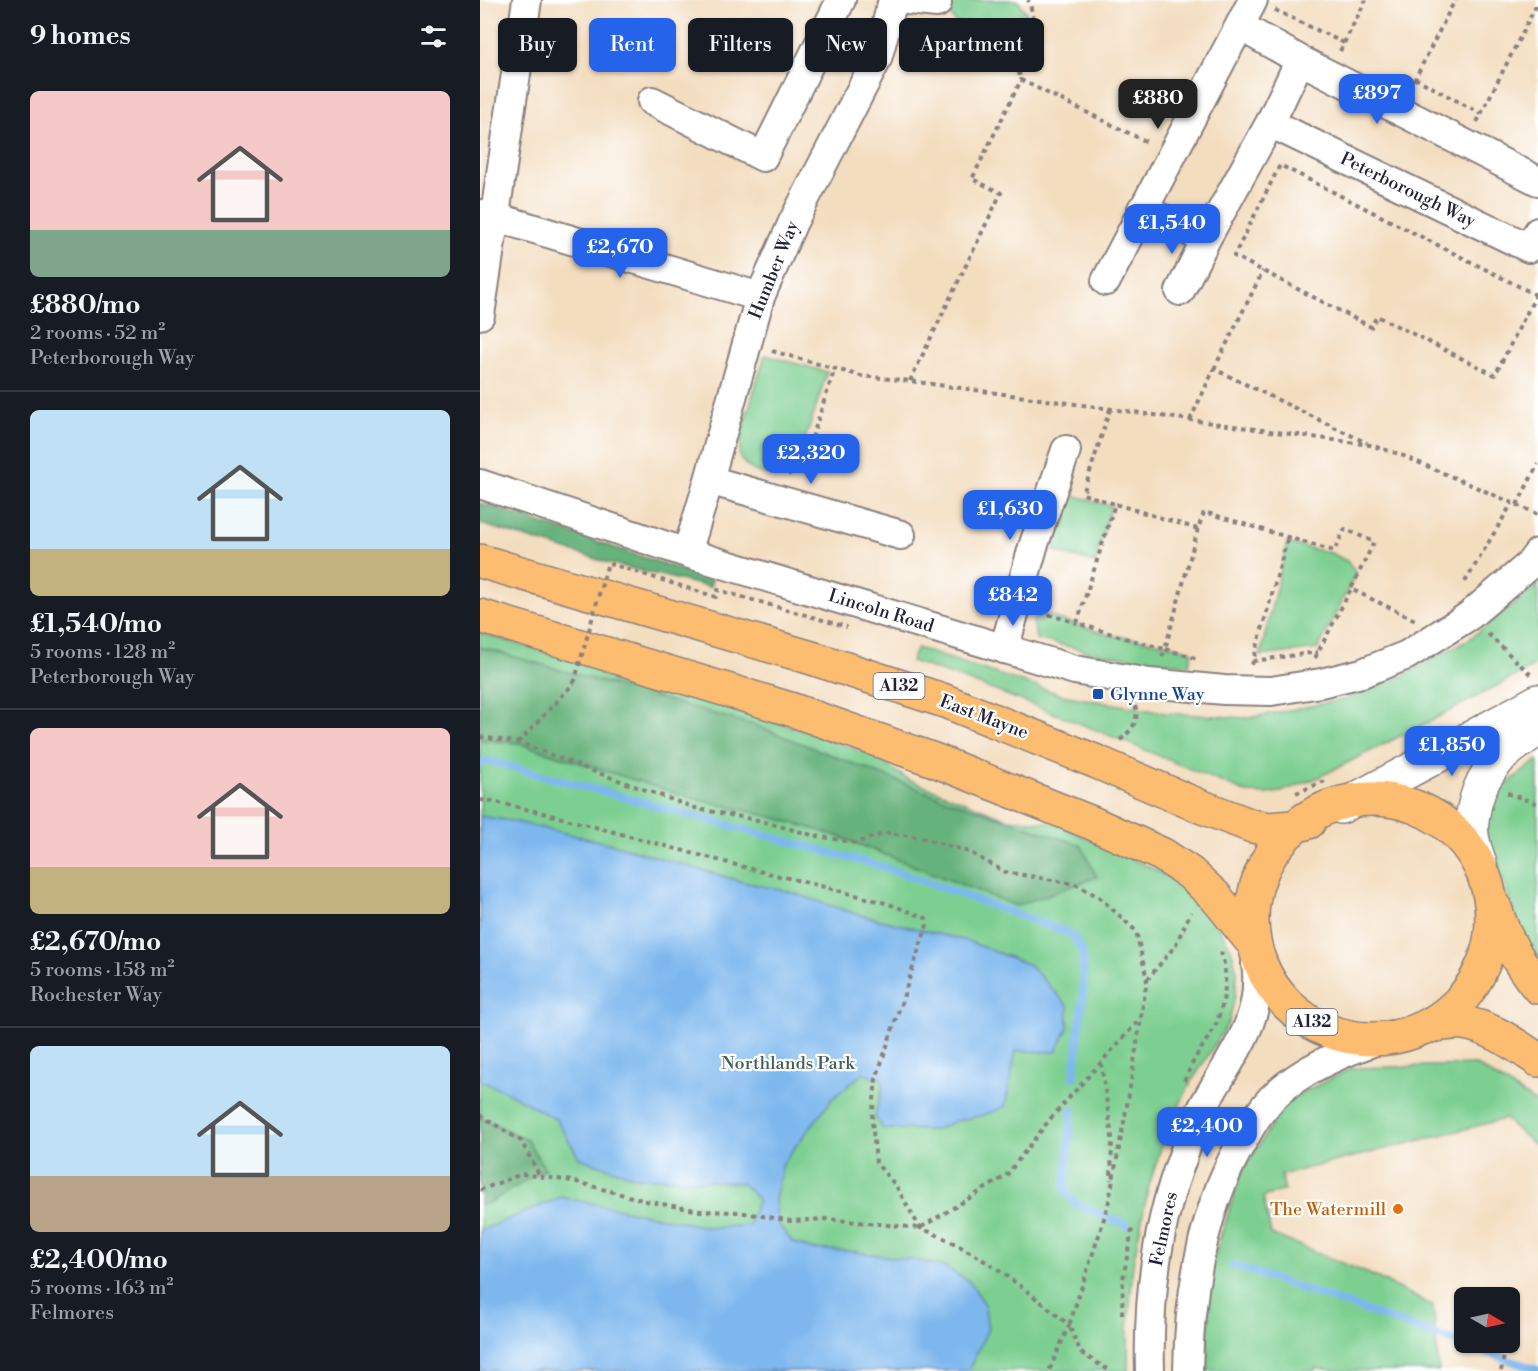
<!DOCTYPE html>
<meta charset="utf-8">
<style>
body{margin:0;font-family:"Libre Bodoni",serif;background:#242831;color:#f1f3f6;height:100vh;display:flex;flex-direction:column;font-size:22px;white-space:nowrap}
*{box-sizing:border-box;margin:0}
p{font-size:20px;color:#9ea1a6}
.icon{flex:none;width:33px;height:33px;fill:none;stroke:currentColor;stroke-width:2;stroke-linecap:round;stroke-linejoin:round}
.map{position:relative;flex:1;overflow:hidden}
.side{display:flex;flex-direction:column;background:#171b24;width:480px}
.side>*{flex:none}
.top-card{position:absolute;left:18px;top:18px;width:570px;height:54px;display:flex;gap:12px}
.needle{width:39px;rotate:99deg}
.tools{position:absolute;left:974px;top:1287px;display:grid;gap:12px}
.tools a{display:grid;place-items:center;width:66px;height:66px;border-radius:9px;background:#171b24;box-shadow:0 2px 4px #0004;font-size:30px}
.price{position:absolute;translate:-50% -51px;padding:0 14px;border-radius:12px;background:#2563eb;color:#fff;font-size:20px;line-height:39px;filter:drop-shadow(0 2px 3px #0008)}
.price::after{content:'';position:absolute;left:50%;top:36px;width:18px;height:14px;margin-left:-9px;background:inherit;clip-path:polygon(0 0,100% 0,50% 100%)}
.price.active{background:#222;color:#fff}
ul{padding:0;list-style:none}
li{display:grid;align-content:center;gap:12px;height:318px;padding:0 30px}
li+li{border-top:2px solid #363941}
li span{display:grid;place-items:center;height:186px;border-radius:9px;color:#555}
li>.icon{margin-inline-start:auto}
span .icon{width:108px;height:108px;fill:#fffc;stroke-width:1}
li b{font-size:26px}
h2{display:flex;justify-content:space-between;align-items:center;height:72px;padding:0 30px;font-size:26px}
.pill{padding:0 21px;border-radius:9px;background:#171b24;box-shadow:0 2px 4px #0004;font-size:21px;line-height:54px}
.pill.active{background:#2563eb;color:#fff}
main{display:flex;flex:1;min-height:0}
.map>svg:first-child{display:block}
</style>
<main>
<section class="side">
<h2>9 homes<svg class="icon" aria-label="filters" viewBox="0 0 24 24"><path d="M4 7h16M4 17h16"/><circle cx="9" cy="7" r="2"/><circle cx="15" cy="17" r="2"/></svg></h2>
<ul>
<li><span style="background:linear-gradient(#f6c9c9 75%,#7fa58c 0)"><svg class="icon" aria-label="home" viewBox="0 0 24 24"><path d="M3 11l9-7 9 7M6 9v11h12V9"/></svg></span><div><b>£880/mo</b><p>2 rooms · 52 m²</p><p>Peterborough Way</p></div></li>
<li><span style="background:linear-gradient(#bfe0f5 75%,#c2b280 0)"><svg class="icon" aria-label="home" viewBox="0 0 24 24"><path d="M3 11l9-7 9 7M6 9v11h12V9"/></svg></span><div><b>£1,540/mo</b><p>5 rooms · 128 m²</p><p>Peterborough Way</p></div></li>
<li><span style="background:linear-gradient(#f6c9c9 75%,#c2b280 0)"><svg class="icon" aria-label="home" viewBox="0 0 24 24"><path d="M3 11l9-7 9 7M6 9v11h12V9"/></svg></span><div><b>£2,670/mo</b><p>5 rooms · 158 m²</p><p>Rochester Way</p></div></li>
<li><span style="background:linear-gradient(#bfe0f5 70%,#b9a48a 0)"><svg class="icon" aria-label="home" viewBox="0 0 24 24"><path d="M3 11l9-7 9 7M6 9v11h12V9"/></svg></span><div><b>£2,400/mo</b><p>5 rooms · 163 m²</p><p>Felmores</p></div></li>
</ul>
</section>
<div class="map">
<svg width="1058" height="1371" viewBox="0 0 1058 1371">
<rect width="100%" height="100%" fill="#fff"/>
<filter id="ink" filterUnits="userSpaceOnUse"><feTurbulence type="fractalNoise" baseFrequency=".0167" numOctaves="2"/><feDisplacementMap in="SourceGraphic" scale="12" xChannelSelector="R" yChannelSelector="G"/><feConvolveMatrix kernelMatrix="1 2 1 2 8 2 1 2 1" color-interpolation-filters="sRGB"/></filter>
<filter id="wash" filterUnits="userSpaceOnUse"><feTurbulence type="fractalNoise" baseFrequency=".008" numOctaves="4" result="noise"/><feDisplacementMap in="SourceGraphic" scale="24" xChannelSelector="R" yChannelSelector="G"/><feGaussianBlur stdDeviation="1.35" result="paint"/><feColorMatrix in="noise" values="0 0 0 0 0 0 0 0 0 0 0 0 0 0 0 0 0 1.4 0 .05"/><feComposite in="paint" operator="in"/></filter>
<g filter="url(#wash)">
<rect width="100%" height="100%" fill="#f3ddbf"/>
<path fill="#7dcf91" stroke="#507866" stroke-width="1.5" d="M472,0h65l10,14c-4,35 -15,37 -45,23 -15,-7 -21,-9 -32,-21v-13z
M285,355l62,17c-7,21 -25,90 -43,99 -5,3 -12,3 -18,3 -13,-1 -20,-8 -27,-17l3,-26z
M589,494l42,12 -16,57 -42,-12z
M807,543l44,10 16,8 9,12 -38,76 -58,7z
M1058,585v79l-96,51 -125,63 -36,14 -15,2 -19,-1c-111,-47 -222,-94 -336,-132l6,-13 145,47 104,18 82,5 98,-19 56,-23 66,-36z
M560,613l69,22 54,8 29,8 -3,14 -89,-11 -64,-15 -3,-18z
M0,633l275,81 115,40 39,26 99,39 45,4 107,49 22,14 20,19 15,19 14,25 6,23 -2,24 -6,26 -40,64 -23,46 -18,57 -15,74 -5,67v41h-648z
M1058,760v200l-13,-20 -28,-73 -14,-43 12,-31z
M996,1065l62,39v44l-33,-29 -224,56 4,15 -22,7 8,37 103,42 59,30 6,65h-102l-21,-3 -1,3h-108l3,-103 32,-96 45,-72 65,-32z"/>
<path fill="#66b27b" stroke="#446a5b" stroke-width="1.5" d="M0,503l232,77 -2,7 -102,-24 -21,-7 -107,-32z
M0,647l274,78 180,70 147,50 16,32 -81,29 -176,-69 -68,-20 -88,-21 -166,-53 -38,-3z
M0,1117l47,23 18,29 -58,35 -7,1z"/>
<path fill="#7db7ee" stroke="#506c94" stroke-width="1.5" d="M0,816l32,5 100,23 131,38 47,10 66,22 111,27 63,24 38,41v22l-12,24 -40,-1 -11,56 -25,9 -25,5 -20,9 -52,-1 -8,-12 8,-31 -2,-8 -5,1 -13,-6 -31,26 -49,64 -8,37 3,24 14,18 18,7 37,2 68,9 30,7 25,15 14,21 4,26 -20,42h-488v-140l81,-34 151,31 37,-3 9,-26 -17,-16 -105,-6 -57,-19 -22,-38 -52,-29 -25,-10z"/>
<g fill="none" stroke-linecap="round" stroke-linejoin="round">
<path stroke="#7db7ee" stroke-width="8" d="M0,763l10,-2 397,107 185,66 11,19v44l-9,80
M592,1110l-7,80 9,13 53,22
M753,1265l305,105"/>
</g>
</g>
<g filter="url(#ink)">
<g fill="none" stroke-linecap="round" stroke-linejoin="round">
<defs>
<path id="minor" d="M428,0l29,3
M760,26l60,34 238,121
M172,101l111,56 78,-157
M790,123l259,125 9,-16
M662,209l64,30
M0,214l15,3 265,80
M626,281l147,-281
M700,291l26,-52 64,-116 30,-63
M0,315l47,-315
M229,480l192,55
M0,484l207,69 388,117 74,13 75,7 47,1 50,-8 41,-10 45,-18 62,-39 60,-51 9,-12
M207,553l22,-73 51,-183 33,-75 84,-163 16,-59
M524,649l29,-102 33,-97
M670,1371c-2,-73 7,-147 33,-215 5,-15 10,-29 17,-43 25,-51 65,-88 56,-150
M708,1371c1,-82 15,-165 58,-236 7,-13 16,-26 26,-37 31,-31 79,-49 120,-63"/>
<path id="tertiary" d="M861,807l115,-61 82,-45
M1000,863c-10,-26 -11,-36 -4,-63 10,-36 32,-51 62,-71"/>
<path id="primary" d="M0,561l332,97 133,43 152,61 100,43 55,21 18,3 10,-1 12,-1 17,-5
M0,616l310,93 144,51 158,63 71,32 27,18 25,23 34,42
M772 919a120 120 0 1 1 240 0a120 120 0 1 1-240 0Z
M1015,908c10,31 23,54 43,79
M946,1027c12,-2 25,-5 37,-4 28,4 53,22 75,37"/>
</defs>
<use href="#minor" stroke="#8a807d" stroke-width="32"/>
<use href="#tertiary" stroke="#8a807d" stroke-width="36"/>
<use href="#primary" stroke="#8a807d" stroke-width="36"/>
<path stroke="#8a807d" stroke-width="4" stroke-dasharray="4.5 4.5" stroke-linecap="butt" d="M795,10l69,33 -4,8
M467,26c17,10 46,30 65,28 5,-1 9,-4 14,-5 8,-19 10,-30 2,-49
M864,43l22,-43
M534,54l7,26
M935,78l66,36
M930,89l45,-89
M997,122l61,-120
M1056,295l-256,-130 -46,91 137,71 6,-11 118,59 41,-80 2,-3
M292,351l89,25 49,5 460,64 29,9 139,60
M734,369l49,-98
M430,381l91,-188 -29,-14 49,-99 128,63
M630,409l-27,85 32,10
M710,420l24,-51 153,74
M308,475l14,-14 8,-17 25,-76
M1037,505l21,-41
M718,529l-33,120 -37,-10 -51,-16 38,-119 83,25 6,-17 130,39 11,-22 29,13 -23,47
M985,582l47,-79
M560,612l37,11
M1008,634l43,41
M682,657l3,-8 33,10
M835,658l36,-69 64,31
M773,661l65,-9
M772,665l36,-128
M0,737l40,6 70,27 108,39 59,11 55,15 44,8 29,-10 34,4 50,15 36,20 70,12 24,13 37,34 11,49 -19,120 -19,101 -9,31 -31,93 12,28 29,18
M640,740c11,-9 20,-19 15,-34
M38,743l56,-60
M816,793l29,-12
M1027,793l31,11
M0,800l11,1 56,13 208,56 62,15 72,19 37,14 1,7 -51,154 -4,41 4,43 20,23 24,42c56,21 103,59 149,97l-20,46
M667,980l28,-34 16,-34
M621,1063l11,74 -1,43
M704,1081c3,-6 5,-11 8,-17 7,-14 17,-26 24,-40 9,-22 13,-49 5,-72
M0,1115l41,26 19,35
M0,1190l42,-16 51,7 73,20 54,10 39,1 52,9 35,-2 94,9 86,-52 44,-57 90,-100
M642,1314l1,-35 9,-50
M1021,1371l5,-25"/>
<use href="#minor" stroke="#fff" stroke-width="28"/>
<use href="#tertiary" stroke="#fff" stroke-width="33"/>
<use href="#primary" stroke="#fcbd6f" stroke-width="33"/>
<path stroke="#8a807d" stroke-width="4" stroke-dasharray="4.5 4.5" stroke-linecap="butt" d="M94,683l34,-120 108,34 2,-7 129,37"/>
</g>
</g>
<rect fill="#1a4fb4" stroke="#fff" stroke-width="2" x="612" y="688" width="12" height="12" rx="3"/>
<circle fill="#e8710a" stroke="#fff" stroke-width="2" cx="918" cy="1209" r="6"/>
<g text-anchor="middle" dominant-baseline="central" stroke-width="4.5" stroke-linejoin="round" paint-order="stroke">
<g fill="#fff" stroke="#646476" stroke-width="1.5">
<rect x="393.5" y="673" width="51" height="26" rx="4.5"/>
<rect x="806.5" y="1009" width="51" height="26" rx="4.5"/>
</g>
<g font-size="16" font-weight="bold" fill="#22223b">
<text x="419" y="686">A132</text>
<text x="832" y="1022">A132</text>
</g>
<g font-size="18" fill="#22223b" stroke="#fff">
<text transform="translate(928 190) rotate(26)">Peterborough Way</text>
<text transform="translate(294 270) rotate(-68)">Humber Way</text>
<text transform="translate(401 611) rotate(17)">Lincoln Road</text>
<text transform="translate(504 717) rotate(21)">East Mayne</text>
<text transform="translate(684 1229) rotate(-78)">Felmores</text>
</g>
<g font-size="18" fill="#164399" stroke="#fff" text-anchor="start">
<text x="630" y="694">Glynne Way</text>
</g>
<g font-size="18" fill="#425f59" stroke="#fff">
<text x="308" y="1063">Northlands Park</text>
</g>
<g font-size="18" fill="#c56008" stroke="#fff" text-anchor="end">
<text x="906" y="1209">The Watermill</text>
</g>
</g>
</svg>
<div class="tools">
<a><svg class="needle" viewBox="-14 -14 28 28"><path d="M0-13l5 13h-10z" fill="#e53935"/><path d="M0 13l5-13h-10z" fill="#9ea1a6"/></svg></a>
</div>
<b class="price" style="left:897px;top:125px">£897</b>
<b class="price active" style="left:678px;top:130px">£880</b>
<b class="price" style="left:692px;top:255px">£1,540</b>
<b class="price" style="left:140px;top:279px">£2,670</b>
<b class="price" style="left:331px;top:485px">£2,320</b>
<b class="price" style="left:530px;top:541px">£1,630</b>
<b class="price" style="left:533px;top:627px">£842</b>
<b class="price" style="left:972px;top:777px">£1,850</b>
<b class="price" style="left:727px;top:1158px">£2,400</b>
<div class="top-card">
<a class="pill">Buy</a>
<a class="pill active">Rent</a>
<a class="pill">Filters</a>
<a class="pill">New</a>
<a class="pill">Apartment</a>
</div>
</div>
</main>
